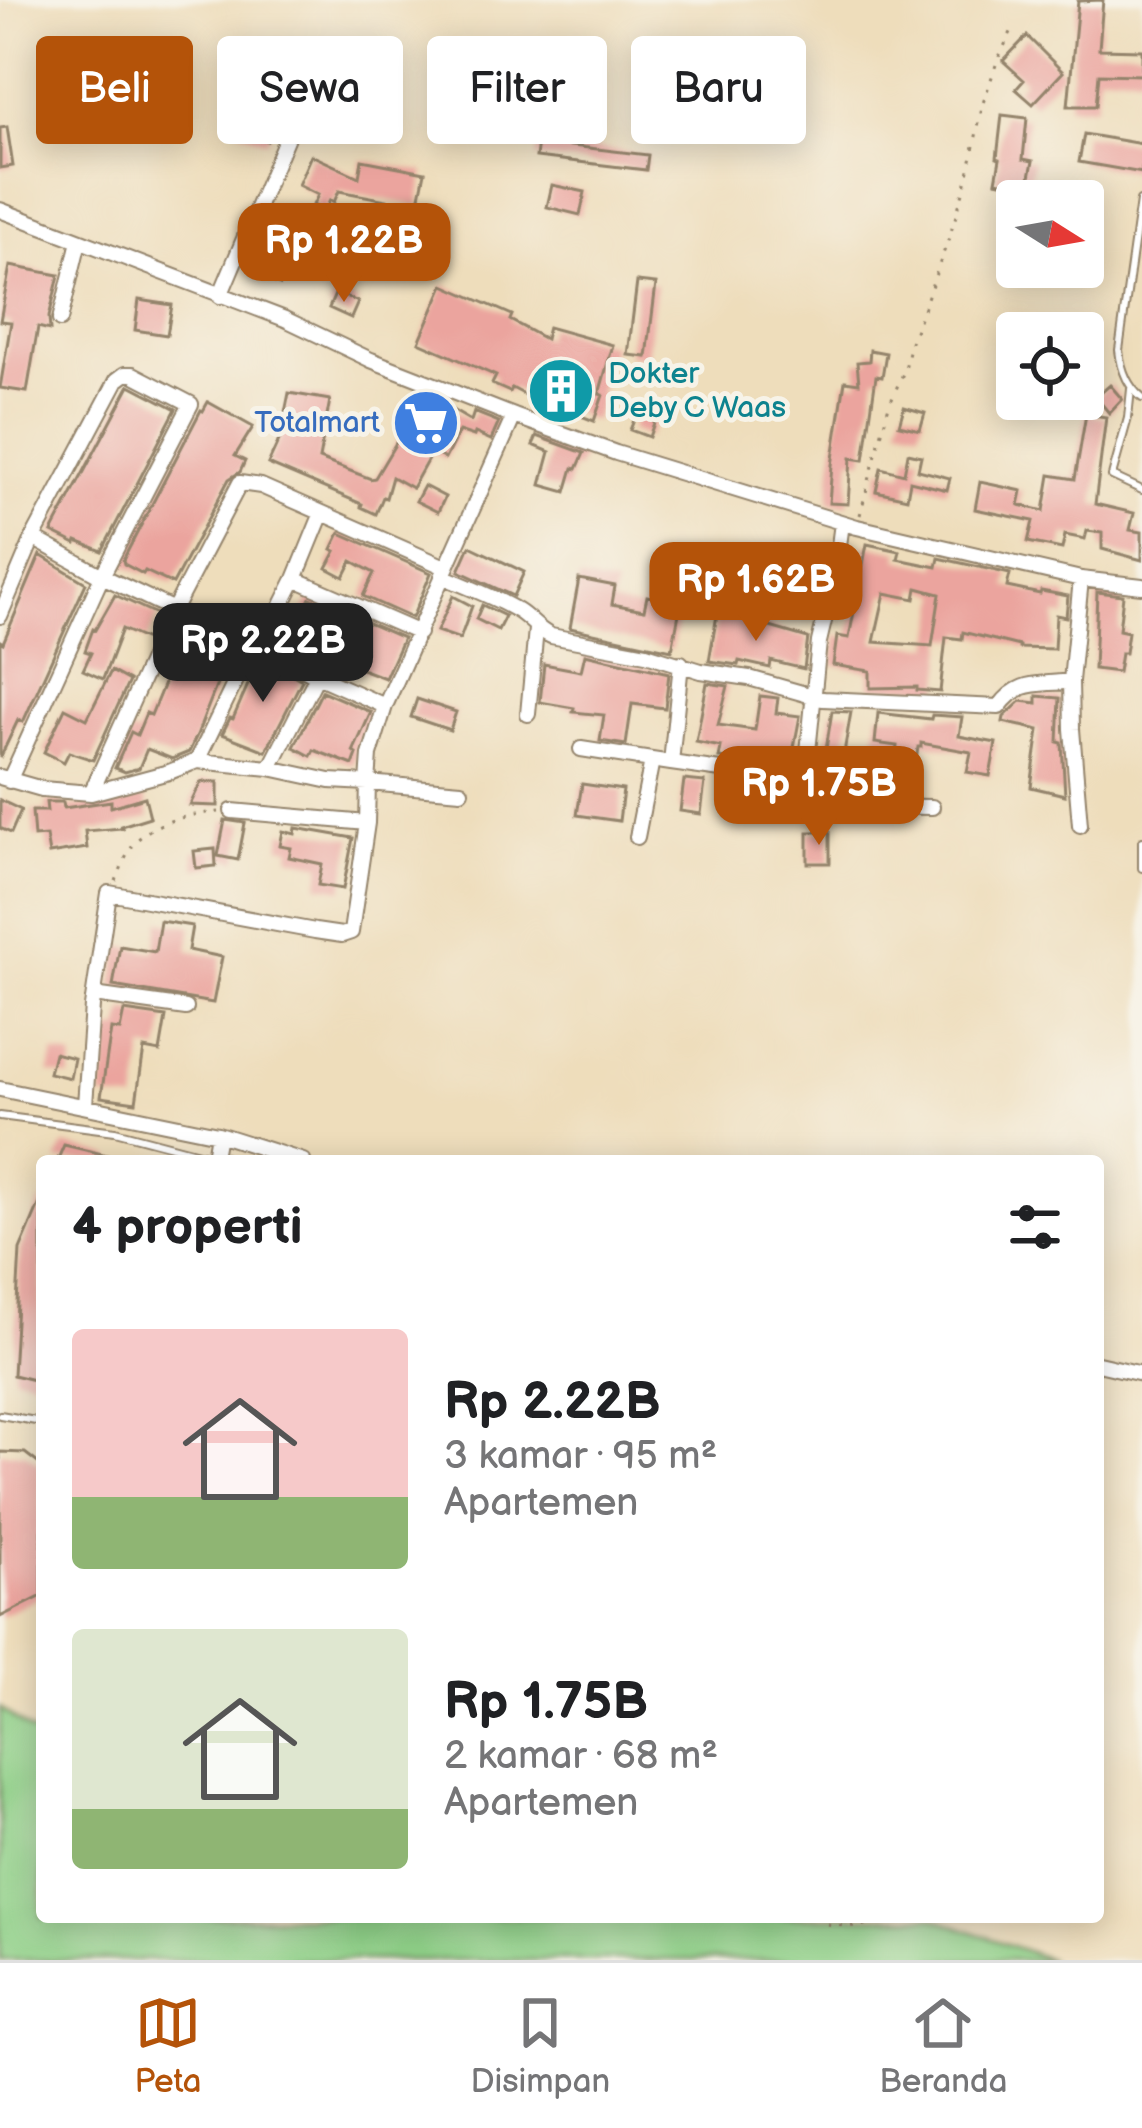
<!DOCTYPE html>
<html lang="id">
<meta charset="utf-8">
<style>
body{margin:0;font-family:"Balsamiq Sans",sans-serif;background:#f6f6f6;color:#202124;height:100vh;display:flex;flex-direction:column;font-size:45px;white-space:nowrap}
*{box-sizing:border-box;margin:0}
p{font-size:39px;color:#757577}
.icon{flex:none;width:66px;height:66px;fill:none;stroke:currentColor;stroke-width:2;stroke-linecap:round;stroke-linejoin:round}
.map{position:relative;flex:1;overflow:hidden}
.side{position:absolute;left:36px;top:1155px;width:1068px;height:768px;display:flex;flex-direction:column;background:#fff;border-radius:12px;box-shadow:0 6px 30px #0003}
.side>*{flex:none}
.hud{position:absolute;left:36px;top:36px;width:1071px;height:108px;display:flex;gap:24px}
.needle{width:78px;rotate:101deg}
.controls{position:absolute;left:996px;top:180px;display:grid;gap:24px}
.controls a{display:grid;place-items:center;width:108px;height:108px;border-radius:12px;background:#fff;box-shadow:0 6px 30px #0003;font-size:60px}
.price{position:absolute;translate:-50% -102px;padding:0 27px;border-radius:24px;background:#b45309;color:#fff;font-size:39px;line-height:78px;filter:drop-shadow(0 3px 6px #0008)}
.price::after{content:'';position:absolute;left:50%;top:72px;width:36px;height:27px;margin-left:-18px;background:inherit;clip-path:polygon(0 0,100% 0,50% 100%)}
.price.active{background:#222;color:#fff}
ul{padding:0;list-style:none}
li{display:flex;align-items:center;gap:36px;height:300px;padding:0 36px}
li span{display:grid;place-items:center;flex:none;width:336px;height:240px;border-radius:12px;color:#555}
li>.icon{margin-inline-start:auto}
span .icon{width:144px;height:144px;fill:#fffc;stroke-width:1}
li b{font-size:51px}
h2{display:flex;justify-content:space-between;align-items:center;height:144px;padding:0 36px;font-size:51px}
.chip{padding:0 42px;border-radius:12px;background:#fff;box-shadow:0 6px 30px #0003;font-size:42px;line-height:108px}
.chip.active{background:#b45309;color:#fff}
.tab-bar{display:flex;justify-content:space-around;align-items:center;height:168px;border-top:3px solid #e0e0e0;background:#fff;font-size:33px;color:#757577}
.tab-bar a{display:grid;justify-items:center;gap:6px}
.tab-bar .active{color:#b45309}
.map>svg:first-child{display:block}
</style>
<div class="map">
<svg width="1142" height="1960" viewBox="0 0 1142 1960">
<rect width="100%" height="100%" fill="#f7f3e8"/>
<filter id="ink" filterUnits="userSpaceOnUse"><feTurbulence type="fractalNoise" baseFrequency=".00833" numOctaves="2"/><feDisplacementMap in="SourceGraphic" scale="24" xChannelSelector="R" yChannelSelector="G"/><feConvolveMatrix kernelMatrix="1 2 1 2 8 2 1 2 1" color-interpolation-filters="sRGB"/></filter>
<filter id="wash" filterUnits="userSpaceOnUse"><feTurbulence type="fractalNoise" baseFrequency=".004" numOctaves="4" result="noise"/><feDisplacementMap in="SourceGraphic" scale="48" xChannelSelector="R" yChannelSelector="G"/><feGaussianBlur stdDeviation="2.7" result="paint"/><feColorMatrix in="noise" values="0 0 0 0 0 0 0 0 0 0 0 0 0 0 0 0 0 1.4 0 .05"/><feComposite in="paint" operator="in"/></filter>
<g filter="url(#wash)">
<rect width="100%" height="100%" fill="#edb"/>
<path fill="#8ecf87" stroke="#647c52" stroke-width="3" d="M0,1708l42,32v177h890l119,43h-1051z"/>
<g id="blocks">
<path fill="#eba49e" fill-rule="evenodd" d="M1103,0l-4,49 43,1v25l-43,-1 -3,32h-28l10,-105z
M1027,36l36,36 -30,32 -17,-15 8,-9 -21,-19z
M348,42l34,13 -10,26 15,5 -5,13 -21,-8 -6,15 -27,-11z
M250,67l43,19 -10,24 -3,-2 -13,33 -28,-11 14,-33 -13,-6z
M1002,115l25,3 -4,41 10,2 -5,26 -32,-6 4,-22 -3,-1z
M7,127l6,39 -13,2v-40z
M1084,134l58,10v29l-63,-11z
M538,142l110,13 -2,15 -110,-13z
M311,155l48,22 3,-17 63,12 -7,34 -79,-15 -5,11 -4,-2 -5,11 -12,-6 5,-10 -20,-10z
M552,185l33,7 -5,23 -33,-8z
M276,215l29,12 -25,58 -28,-12z
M342,232l39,17 -10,21 -38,-18z
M10,266l49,9 -10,42 1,13 -12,-3 -11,65 -27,-4 11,-66 -11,-1z
M637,282l19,2 -9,73 -19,-2z
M444,285l68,30 -2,5 35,19 3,-12 65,18 -14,49 4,1 -9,26 -18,-7 2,-4 -45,-14 -2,2 -19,-10 -2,4 -18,-8 4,-8 -77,-34z
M336,292l22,10 -7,16 -22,-10z
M139,300l33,5 -5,30 -32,-5z
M870,350l16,3 -4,24 -6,-1 -12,84 -13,-2 -3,46 -19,-1 3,-38 13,-84 14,2 -2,-21 12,-1z
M130,385l46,24 -74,142 -25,-10 -1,3 -24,-12z
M1110,385l12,14 -13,14 -13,-16z
M289,393l41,7 -11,59 52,20 4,-1 50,-84 46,27 3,-9 25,10 -8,18 -16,-7 -1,3 -15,-5 -14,28 -13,-7 -20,36 -20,-11 -6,21 -3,-1 -7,17 -15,-7 1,-3 -94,-40 12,-26z
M208,402l45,25 -18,29 10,5 -5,11 -11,7 -56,105 -28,-13 -2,3 -19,-10 -1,-4 78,-150 2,1z
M904,407l21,6 -5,17 -21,-5z
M637,413l18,7 -6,17 -19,-7z
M1086,414l20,3 -11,87 39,9 -4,17 12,2v28l-40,-11v-16l-15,-2 -2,8 -20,-4 -3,14 -34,-7 5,-21 -58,-12 5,-27 42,9 -3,14 25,6 6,-36 25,4z
M537,436l47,17 -7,16 -4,-1 -7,24 -25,-7 9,-33 -17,-7z
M908,453l13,3 -3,14 32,8 -3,12 -37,-9 -3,17 -31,-7 5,-23 23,6z
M424,486l21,11 -7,15 -22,-11z
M340,533l91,40 -19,45 -49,-22 11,-23 -22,-12 -8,16 -17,-9 9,-17 -4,-2z
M867,544l33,7 -2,8 39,8 2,-9 71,16 -3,13 33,7 1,-3 27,5 -2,21 -10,-2 -2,34 -35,-1v-2l-56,-14 -1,7 -16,-2 -6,55 -23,-2v-3l-47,1v-17l-37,-6 4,-29 12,2zM917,588l23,6 -8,52 -58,-4 11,-49 30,6z
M470,546l54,26 -11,24 -54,-25z
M40,555l46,28 -63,139 -5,-2 -18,38v-117l3,2z
M579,579l36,7 -3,18 32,6 3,-14 34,7 -9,47 -102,-22z
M1097,592l26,3 -4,35 9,2 -3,21h-4l-3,19 -24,-3z
M115,595l43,20 -11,25 -25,-11 -19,50 -20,-9 8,-17 -6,-2 8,-22 2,1z
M453,596l19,10 -12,33 -23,-8z
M310,598l93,40 -18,40 -66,-25 -28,-16z
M482,605l23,11 -7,14 -22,-11z
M717,615l29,5 62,18 -4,31 -33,-8 -1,7 -31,-7 -1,4 -29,-4z
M181,626l50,23 -17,34 3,1 -20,51 -8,17 -17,7 -25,-10 -8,19 -14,4 -10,-4 16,-36 6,3 9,-22 5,2 23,-56 -4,-2 7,-14 -4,-2z
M585,654l84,19 -4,35 -33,-4 -6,41 -26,-4 4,-26 -31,-3 1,-4 -34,-6 4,-38 37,7z
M260,657l42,23 -36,71 -44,-17 8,-16 3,1z
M111,671l18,10 -36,79 -24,-8 -5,10 -20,-10 21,-44 22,11z
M707,683l21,3 -10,39 37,5 5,-34 18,2 -2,15 24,3 -10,52 -71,-10 2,-11 -25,-5z
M322,691l49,21 -18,40 4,2 -4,11 -39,-15 -3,6 -17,-9z
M1037,696l23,2 -2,44 4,1 3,52 -34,-8 8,-57 -36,-8 1,-5 17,-16 16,2z
M417,699l39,13 -6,18 -39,-13z
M832,711l19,1 -6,35v38h-23l-1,-36h5z
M878,713l53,6 1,-4 30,2 -3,19 37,7 -6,33 -23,-4 4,-20 -50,-9v4h-3l-5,36 -20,-3 4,-34 -22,-3z
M684,780l21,2 -4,32 -21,-3z
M201,782h17v24l-28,-1z
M582,784l41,6 -4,31 -42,-6z
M145,797l5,20 -29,9 1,2 -37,3 2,17 -38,6 -3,-18 -12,1 -2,-26h15l-1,-9h17l1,6 47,-7v6z
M0,800l21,10 -10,23 -11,-5z
M225,820l20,3 -7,37 -20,-4z
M296,828l57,10 -10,51 -25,-4 4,-21 -33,-7 2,-9 -11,-2 3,-15 12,3z
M808,832h22v31h-22z
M215,849l1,17 -20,2 -2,-17z
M160,921l32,5 -4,24 34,7 -9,46 -100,-17 7,-40 35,6z
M124,1011l42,6 -6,35 -16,-3 -8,53 -35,-5 10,-68 9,1z
M54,1053l20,5 -4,20 -21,-5z
M64,1145l47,11v5h-54z
M42,1198v184l-29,-7 7,-125z
M0,1452l25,1 17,13v130l-42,21z"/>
</g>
</g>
<g filter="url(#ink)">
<use href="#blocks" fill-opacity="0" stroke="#94846c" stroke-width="3"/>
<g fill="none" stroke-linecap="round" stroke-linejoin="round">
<defs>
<path id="service" d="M1140,201l-21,149c2,19 8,36 23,48
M1131,389l-3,29 -16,58 30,14
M1142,841v27
M0,1116l115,15 99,26
M0,1415l42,7"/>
<path id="minor" d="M0,210l285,109 86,41 143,56 102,37 241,74 224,52 61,7
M220,296l98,-233
M60,320l19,-79
M33,538l69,38 150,71 10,-2 55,31 68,30
M442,576c25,11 53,21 76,35 13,8 18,18 33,25l95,18 55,17 48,7 74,21 176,8c21,-29 40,-21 72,-26l10,-102
M295,579l124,54
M0,616l33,-78 84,-158 8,-6h8l58,30 -89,172 -93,205
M262,645l33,-66 27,-66
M681,663l-10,100 134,19 14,-140 16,-67 7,-52
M1071,681l1,48 8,96
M528,714l8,-85
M581,749l90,14
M197,761l55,-114
M270,768l47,-92
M0,777l42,12 49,4 78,-21 28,-11 73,7 60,13 38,2 2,-28 15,-49 129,-290
M805,782l1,17 5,6 121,2
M91,793l82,-182 67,-128 21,3 184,81
M367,823l1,-40 93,8
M637,837l15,-77
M94,995l92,13
M0,1089l218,45 85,27
M85,1105l7,-99 17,-113 206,38 27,4 9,-3 16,-109 -135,-12
M218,1134l-4,23 9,4
M1098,1364l44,10"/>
</defs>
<use href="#service" stroke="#94846c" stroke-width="10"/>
<use href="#minor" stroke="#94846c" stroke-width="18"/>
<path stroke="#94846c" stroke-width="3" stroke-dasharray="3 9" stroke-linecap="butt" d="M860,515l29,-110 16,-36 6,-27 39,-107 17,-56 16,-76 15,-44 16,-33
M116,881c5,-12 10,-27 18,-37 17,-23 58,-30 85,-32
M827,1924c22,3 38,5 58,-7"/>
<use href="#service" stroke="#fff" stroke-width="6"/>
<use href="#minor" stroke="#fff" stroke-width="14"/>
</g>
</g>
<defs>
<symbol id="building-disc" viewBox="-11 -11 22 22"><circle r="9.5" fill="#0f9aa8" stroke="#f7f3e8"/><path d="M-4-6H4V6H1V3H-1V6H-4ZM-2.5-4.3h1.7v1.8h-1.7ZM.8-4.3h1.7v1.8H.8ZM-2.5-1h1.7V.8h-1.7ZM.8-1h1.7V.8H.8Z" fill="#fff"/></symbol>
<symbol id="supermarket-disc" viewBox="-11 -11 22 22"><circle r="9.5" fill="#3f7fe0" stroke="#f7f3e8"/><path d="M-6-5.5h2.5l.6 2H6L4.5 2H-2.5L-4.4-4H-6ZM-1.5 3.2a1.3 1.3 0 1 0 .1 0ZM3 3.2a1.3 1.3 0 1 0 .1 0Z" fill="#fff"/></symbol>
</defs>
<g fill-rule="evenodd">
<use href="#building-disc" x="523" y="353" width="76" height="76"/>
<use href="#supermarket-disc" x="388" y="385" width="76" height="76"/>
</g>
<g text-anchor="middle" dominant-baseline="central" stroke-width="10" stroke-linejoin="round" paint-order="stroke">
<g font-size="30" fill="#0d838f" stroke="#f7f3e8" text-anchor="start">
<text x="608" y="374">Dokter<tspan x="608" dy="34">Deby C Waas</tspan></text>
</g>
<g font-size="30" fill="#366cbe" stroke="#f7f3e8" text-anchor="end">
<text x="380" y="423">Totalmart</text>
</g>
</g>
</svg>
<div class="controls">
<a><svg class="needle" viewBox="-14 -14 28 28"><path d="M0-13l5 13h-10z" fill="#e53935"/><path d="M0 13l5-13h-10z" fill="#757577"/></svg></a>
<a><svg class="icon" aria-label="locate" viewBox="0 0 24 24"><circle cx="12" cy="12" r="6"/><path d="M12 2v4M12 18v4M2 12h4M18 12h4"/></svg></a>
</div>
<b class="price" style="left:344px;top:305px">Rp 1.22B</b>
<b class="price" style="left:756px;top:644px">Rp 1.62B</b>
<b class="price active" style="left:263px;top:705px">Rp 2.22B</b>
<b class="price" style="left:819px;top:848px">Rp 1.75B</b>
<div class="hud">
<a class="chip active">Beli</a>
<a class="chip">Sewa</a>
<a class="chip">Filter</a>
<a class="chip">Baru</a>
</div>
<section class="side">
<h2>4 properti<svg class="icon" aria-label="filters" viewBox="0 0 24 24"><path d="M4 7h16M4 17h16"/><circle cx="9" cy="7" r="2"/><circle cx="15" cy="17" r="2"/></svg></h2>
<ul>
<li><span style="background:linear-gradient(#f6c9c9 70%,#8fb573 0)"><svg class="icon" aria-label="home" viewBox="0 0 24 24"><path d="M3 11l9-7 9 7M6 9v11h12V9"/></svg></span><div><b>Rp 2.22B</b><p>3 kamar · 95 m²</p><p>Apartemen</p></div></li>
<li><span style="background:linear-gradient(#dfe7d0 75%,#8fb573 0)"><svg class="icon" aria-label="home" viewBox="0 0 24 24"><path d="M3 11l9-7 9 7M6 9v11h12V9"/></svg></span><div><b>Rp 1.75B</b><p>2 kamar · 68 m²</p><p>Apartemen</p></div></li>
</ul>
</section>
</div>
<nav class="tab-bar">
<a class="active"><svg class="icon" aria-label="map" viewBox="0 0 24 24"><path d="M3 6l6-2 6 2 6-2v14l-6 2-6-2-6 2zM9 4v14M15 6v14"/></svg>Peta</a>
<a><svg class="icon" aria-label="saved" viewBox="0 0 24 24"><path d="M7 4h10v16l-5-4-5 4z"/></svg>Disimpan</a>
<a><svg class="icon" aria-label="home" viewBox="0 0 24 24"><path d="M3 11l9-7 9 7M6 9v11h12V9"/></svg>Beranda</a>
</nav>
